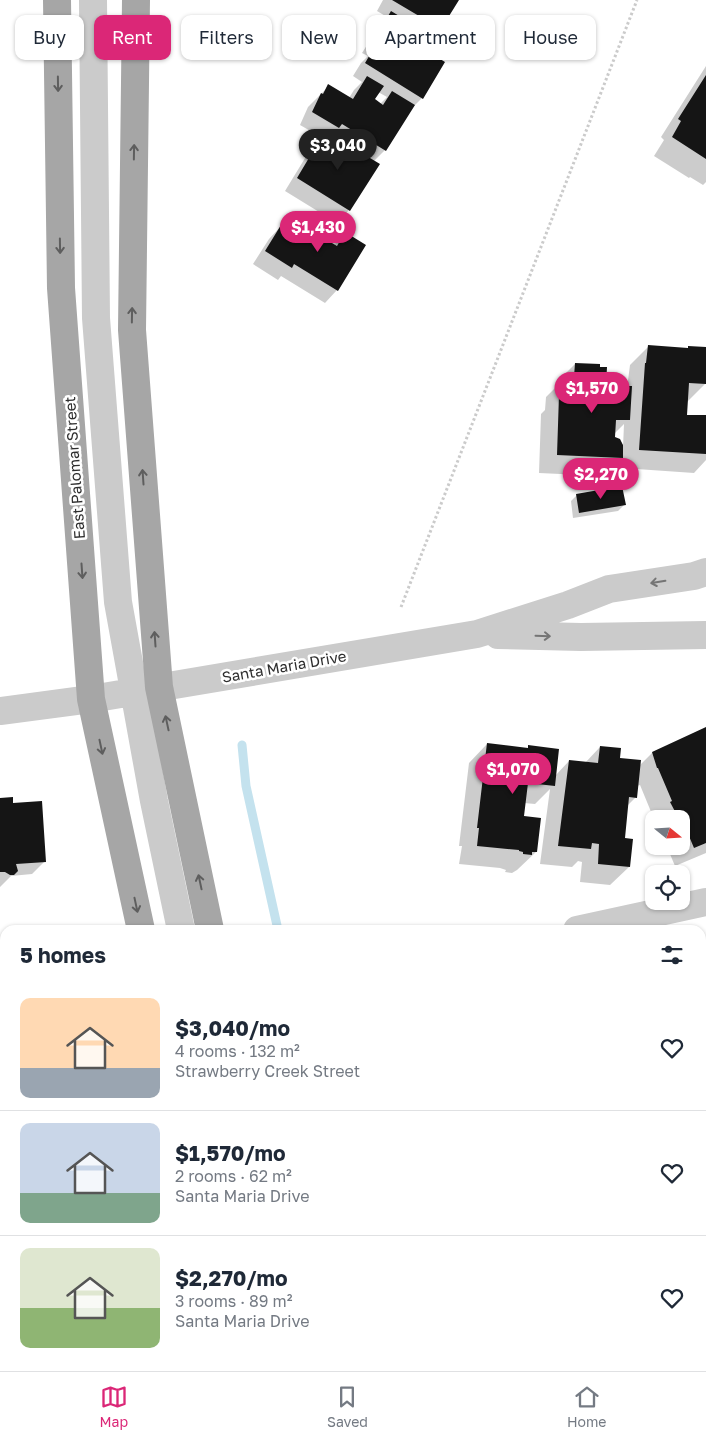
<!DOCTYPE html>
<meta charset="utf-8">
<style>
body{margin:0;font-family:"Golos Text",sans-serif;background:#f2f2f3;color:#1f2937;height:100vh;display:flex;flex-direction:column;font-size:19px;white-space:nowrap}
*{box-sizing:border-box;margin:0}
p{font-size:16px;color:#747a83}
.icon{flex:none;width:28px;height:28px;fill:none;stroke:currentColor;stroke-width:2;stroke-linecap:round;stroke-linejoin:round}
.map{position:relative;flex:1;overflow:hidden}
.panel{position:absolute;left:0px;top:925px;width:706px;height:446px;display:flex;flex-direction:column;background:#fff;border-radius:15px 15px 0 0;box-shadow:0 1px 4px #0004}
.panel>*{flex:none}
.hud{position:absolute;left:15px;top:15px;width:676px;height:45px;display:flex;gap:10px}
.needle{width:32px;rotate:108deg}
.buttons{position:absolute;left:645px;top:810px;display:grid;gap:10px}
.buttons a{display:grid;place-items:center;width:45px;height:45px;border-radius:10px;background:#fff;box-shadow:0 1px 4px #0004;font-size:25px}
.price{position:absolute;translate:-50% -42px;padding:0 11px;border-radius:18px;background:#db2777;color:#fff;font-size:16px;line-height:32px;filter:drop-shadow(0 1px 2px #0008)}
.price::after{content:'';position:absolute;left:50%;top:30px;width:15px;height:11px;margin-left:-8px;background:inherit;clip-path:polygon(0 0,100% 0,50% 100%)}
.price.current{background:#222;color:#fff}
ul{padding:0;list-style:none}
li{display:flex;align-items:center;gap:15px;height:125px;padding:0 20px}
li+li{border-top:1px solid #e0e1e3}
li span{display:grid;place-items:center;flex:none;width:140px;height:100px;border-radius:10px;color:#555}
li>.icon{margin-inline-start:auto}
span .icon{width:60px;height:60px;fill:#fffc;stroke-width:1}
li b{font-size:21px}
h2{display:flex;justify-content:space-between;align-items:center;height:60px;padding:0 20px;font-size:21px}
.pill{padding:0 18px;border-radius:10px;background:#fff;box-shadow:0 1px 4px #0004;font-size:18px;line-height:45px}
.pill.current{background:#db2777;color:#fff}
.tab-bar{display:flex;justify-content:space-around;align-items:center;height:70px;border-top:1px solid #e0e1e3;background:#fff;font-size:14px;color:#747a83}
.tab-bar a{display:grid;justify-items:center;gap:2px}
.tab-bar .current{color:#db2777}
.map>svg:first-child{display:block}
</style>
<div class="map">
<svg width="706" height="1371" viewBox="0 0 706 1371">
<rect width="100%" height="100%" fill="#fff"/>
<path fill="#0003" fill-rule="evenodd" d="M383,0h74l-17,29 -8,8 -10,61 -11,11 -26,41 -11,11 -25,49 -12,13 -52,-32 28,-46 8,-8 -21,-12 8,-18 21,-21 20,12 5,-8 8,-8 -9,-6 8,-13 7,-7 -6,-3 17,-27 8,-9 -10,-6zM378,92l9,5 -7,7 -7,-4z
M706,66v116l-3,3 -13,-8 -1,1 -35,-22 10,-16 -3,-3z
M319,218l7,22 8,5 12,-12 -9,57 -12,13 -44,-27 -3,4 -25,-16 16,-25 12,-13 21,12 4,-7z
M648,347l58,2v34l-19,19 -1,14 20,1v43l-12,13 -72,-5v-11l-19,19 -64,-3 2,-59 4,-4 1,-13 11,-11v-4l18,-18 29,24h23l3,-23zM624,424l-1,23 -10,-9v-3z
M577,495l47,10 -6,6 -45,7 -2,-17z
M706,729v124l-31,13 -8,-19 -3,-1h17v-27h-27l-14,-34 -3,1 -1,11 -9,9 -4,33 6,28 -19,18 -30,-3 2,-20 -4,-1 -6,6 -32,-3 10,-75 -15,15 -11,-1 -1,15 13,34 -19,18 -5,3 -7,-1 1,-2 -6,-2 -41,-4 3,-18h-3l10,-83 18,-19 40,5 2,-2 26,29 14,-15 16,2 15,-16 19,12 20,7 13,-13z
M0,800l12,4 33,57 -13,13 -21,2 -11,11z
M706,971v122l-5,2v-122z
M0,990l5,2v54l-5,5z
M0,1059l5,1v62l-5,5z
M5,1128v65l-5,1v-65z
M706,1156v106l-5,5v-109z
M5,1196v170l59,5h-64v-174z"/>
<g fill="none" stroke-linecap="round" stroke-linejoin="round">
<path stroke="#c4e2ee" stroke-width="9" d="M242,745l4,41 32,144
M440,1366l2,5"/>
</g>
<path fill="#151515" d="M392,0h67l-18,29z
M391,11l48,29 -7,14 13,8 -22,37 -58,-36 9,-15 6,4 4,-6 -10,-6z
M706,75v84l-34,-22 9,-16 -3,-2z
M367,76l17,10 -9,13 8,6 9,-14 23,14 -29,46 -44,-27 -3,4 -27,-16 9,-19 2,1 5,-10 25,15z
M325,131l55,33 -30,47 -53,-33z
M319,216l17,11 -9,13 10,6 8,-14 21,13 -28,46 -44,-27 -2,4 -27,-17 16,-26 24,14z
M648,345l40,3v-2l18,1v37l-17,-1 -2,32h19v39l-67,-4 6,-87h1z
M575,363l25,1v3h7l-1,19h26l-2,34h-14l-1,17 5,2 3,6v13l-66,-3 2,-60h4l1,-18h10z
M622,486l4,19 -47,8 -3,-19z
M706,727v116l-12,5 -8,-19 -3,1 -2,-11h-2l-9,-17 2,-1 -14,-33h-1l-5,-16z
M487,743l41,5v-3l31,4 -4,37 -27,-3 -4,33 17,2 -4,34h-5v3l-9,-1v-2l-4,-1v-1l-42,-4 2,-18h-2z
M600,746l21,2 -1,10 21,2 -4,38 -8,-1 -4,41 8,1 -3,28 -32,-3 1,-20 -7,-1 -1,6 -33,-3 11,-86 29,3z
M13,797v6l29,-2 4,61 -30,2 2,7 -4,4h-4l-5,-3h-5v-74z
M0,947l5,22v9l-5,1z
M706,970v111l-5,2v-111z
M0,988h4l1,3v54l-5,1z
M5,1057v58l-5,1v-58z
M5,1127v56l-5,1v-56z
M706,1155v52l-5,-12v-38z
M5,1195v59l-5,1v-59z
M701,1221l5,13v25l-5,2z
M0,1265h5v59l-5,1z
M5,1332v34h60l1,5h-66v-38z"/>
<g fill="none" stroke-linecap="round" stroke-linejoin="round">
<path stroke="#cbcbcb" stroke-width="3" stroke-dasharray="2.5 2.5" stroke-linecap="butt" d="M401,607l236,-607"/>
<path stroke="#cbcbcb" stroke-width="28" d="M93,0l3,318 22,284 36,199 27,129
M498,635l83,2 125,-2
M0,711l91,-12 386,-65 91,-29 41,-16 85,-13 12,-4
M577,930l129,-28
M701,1339l5,-3
M319,1366l2,5"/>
<path stroke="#a6a6a6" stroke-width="28" d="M57,0l4,288 30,411 50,231
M136,0l-4,330 27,357 51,243
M259,1366l2,5
M374,1366l2,5"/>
</g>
<defs><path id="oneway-shaft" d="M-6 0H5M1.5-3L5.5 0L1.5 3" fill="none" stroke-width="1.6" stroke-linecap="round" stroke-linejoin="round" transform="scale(1.25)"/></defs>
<g stroke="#5e5e5e">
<use href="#oneway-shaft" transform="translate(58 84) rotate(89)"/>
<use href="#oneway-shaft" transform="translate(134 152) rotate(-89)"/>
<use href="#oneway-shaft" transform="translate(60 246) rotate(89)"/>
<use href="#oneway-shaft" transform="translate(132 315) rotate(-89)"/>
<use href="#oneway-shaft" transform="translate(143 477) rotate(-94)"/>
<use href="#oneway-shaft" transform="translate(82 571) rotate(86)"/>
<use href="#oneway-shaft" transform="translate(155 639) rotate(-94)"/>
<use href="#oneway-shaft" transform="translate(167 723) rotate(-102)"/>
<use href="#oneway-shaft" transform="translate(101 747) rotate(78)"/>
<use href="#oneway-shaft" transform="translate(200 882) rotate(-102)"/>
<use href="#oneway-shaft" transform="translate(136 905) rotate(78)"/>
</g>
<g stroke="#757575">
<use href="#oneway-shaft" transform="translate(658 582) rotate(171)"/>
<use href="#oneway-shaft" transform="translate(543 636) rotate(2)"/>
</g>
<g text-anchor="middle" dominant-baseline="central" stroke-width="5" stroke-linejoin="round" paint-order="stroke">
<g font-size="15" fill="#2e2e2e" stroke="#fff">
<text transform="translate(74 468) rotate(-94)">East Palomar Street</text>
<text transform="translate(284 666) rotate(-10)">Santa Maria Drive</text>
</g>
</g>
</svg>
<div class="buttons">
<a><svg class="needle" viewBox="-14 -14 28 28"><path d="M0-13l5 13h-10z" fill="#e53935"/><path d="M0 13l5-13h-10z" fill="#747a83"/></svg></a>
<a><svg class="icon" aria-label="locate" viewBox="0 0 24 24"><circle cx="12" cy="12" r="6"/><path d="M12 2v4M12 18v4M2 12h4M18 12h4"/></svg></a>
</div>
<b class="price current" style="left:338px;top:171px">$3,040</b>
<b class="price" style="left:318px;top:253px">$1,430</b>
<b class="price" style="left:592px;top:414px">$1,570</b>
<b class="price" style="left:601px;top:500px">$2,270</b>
<b class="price" style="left:513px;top:795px">$1,070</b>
<div class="hud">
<a class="pill">Buy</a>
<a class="pill current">Rent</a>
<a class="pill">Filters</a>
<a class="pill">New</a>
<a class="pill">Apartment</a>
<a class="pill">House</a>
</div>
<section class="panel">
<h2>5 homes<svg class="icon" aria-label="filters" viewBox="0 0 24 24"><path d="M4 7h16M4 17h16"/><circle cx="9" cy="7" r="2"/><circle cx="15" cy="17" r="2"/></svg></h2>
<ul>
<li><span style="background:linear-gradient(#ffd9b3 70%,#9aa5b1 0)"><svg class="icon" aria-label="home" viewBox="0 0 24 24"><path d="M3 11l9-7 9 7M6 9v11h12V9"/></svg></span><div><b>$3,040/mo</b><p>4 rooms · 132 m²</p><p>Strawberry Creek Street</p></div><svg class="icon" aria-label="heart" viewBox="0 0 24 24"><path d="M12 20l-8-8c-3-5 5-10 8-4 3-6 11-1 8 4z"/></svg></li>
<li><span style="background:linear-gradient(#c9d6e8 70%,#7fa58c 0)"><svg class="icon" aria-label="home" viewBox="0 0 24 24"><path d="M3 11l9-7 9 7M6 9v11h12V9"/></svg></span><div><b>$1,570/mo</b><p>2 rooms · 62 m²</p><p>Santa Maria Drive</p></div><svg class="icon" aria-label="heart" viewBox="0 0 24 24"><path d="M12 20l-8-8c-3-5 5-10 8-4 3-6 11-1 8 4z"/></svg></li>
<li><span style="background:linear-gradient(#dfe7d0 60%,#8fb573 0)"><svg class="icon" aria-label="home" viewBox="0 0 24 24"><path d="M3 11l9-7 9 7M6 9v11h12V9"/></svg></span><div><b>$2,270/mo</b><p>3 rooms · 89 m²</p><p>Santa Maria Drive</p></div><svg class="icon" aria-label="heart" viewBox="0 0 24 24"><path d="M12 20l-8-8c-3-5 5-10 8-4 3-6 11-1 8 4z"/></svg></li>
</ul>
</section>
</div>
<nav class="tab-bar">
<a class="current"><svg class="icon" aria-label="map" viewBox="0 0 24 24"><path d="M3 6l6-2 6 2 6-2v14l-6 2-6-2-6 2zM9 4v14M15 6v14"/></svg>Map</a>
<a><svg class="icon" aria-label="saved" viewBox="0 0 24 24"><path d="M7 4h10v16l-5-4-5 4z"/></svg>Saved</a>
<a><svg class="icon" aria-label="home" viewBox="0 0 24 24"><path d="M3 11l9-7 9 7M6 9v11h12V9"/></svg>Home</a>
</nav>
